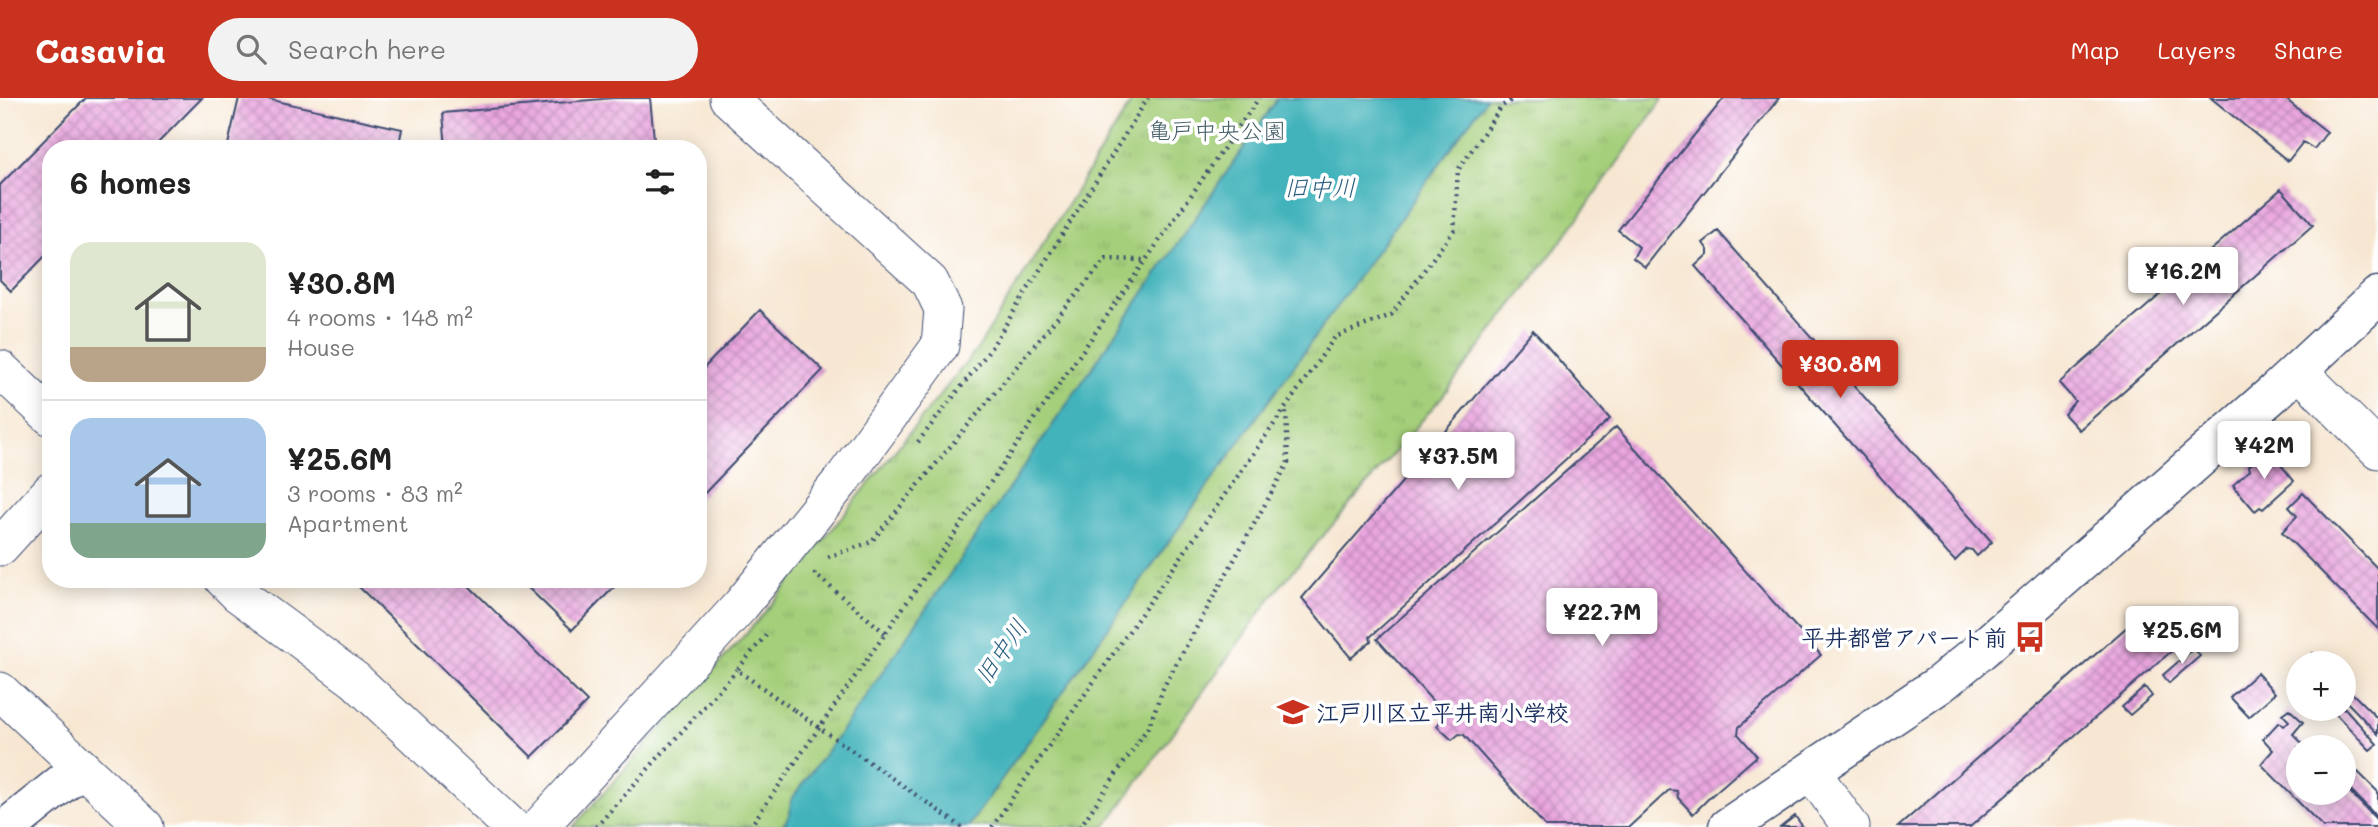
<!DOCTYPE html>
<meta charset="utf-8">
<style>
body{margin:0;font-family:Mali,"Klee One",sans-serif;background:#f2f2f2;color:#222;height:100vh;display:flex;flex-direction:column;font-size:26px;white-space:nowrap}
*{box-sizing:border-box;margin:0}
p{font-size:23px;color:#767676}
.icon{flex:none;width:38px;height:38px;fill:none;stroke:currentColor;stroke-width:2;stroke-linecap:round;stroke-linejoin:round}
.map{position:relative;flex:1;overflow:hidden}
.side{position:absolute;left:42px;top:42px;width:665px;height:448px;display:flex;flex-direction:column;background:#fff;border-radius:28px;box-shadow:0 4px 18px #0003}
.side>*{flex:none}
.controls{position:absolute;left:2286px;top:553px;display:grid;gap:14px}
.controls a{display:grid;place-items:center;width:70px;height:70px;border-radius:50%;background:#fff;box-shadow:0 4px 18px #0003;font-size:35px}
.price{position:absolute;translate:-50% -60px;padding:0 16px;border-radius:7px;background:#fff;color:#222;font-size:23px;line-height:46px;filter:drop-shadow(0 2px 4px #0008)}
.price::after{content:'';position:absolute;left:50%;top:42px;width:21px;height:16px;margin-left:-10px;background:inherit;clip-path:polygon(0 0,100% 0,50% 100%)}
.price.selected{background:#c8321e;color:#fff}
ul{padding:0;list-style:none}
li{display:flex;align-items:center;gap:21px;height:175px;padding:0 28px}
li+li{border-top:2px solid #e0e0e0}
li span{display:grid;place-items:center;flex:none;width:196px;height:140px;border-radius:21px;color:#555}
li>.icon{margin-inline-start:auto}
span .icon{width:84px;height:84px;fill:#fffc;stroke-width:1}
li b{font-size:30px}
h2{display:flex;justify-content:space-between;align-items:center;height:84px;padding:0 28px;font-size:30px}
header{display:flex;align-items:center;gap:42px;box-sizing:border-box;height:98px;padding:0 35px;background:#c8321e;color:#fff}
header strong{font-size:33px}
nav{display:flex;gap:38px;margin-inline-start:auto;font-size:24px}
.search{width:490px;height:63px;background:#f2f2f2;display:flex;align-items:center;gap:18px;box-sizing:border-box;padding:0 24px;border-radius:38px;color:#767676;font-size:26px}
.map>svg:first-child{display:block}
</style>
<header>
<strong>Casavia</strong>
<div class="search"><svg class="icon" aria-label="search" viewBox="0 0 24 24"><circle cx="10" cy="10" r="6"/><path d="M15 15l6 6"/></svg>Search here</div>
<nav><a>Map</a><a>Layers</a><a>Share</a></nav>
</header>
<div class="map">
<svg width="2378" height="729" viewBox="0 0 2378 729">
<defs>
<pattern id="park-tufts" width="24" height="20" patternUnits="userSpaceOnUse" patternTransform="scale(1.75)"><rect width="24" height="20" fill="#a5cf7a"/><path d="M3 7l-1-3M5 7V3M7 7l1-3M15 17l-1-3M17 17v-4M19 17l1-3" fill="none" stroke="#8db26c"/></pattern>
<pattern id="building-cross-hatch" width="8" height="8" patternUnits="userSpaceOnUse" patternTransform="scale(1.75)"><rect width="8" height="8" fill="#eaa6df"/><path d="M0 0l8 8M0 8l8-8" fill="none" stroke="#bd88b8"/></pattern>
</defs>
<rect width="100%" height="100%" fill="#fff"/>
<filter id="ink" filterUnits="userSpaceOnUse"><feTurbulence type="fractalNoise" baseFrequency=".0143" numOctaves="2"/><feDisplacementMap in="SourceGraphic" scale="14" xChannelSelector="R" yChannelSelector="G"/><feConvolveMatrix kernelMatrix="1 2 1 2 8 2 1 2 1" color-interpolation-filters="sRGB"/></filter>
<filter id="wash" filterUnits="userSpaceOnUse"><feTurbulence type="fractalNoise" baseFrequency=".00686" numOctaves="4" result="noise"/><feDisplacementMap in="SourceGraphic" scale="28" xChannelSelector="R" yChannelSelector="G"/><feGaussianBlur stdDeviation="1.57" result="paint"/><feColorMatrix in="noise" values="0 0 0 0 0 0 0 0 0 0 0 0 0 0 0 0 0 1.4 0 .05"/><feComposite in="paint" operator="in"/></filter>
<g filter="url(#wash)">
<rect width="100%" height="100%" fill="#f7e7d2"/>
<path fill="url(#park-tufts)" stroke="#607f6c" stroke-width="2" d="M1134,0h144l-430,624 -57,78 -1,14 -8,13h-209l194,-217 211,-262z
M1487,0h176l-90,128 -132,172 -165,193 -171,236h-137l276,-392z"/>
<path fill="#43b3bb" stroke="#2f718c" stroke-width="2" d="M1278,0h209l-243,337 -276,392h-186l8,-13 1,-14 57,-78z"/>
<g id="blocks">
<path fill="url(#building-cross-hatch)" d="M86,0h116l-50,51h-101v101l-40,41 -11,-11v-95z
M239,0h24l139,31 -4,20h-171z
M613,0h37l5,51h-209l-3,-36z
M1724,0h55l-134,169 -12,-9 6,-11 -21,-17z
M2211,0h73l43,34 -13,17 -11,-7 -15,19z
M2281,91l32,36 -234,205 -15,-16 11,-13 -16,-18z
M1718,133l274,311 -15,14 -5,-6 -5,-1 -12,12 -7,-7 -253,-288 13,-12v-4l-5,-7z
M760,212l63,60 -125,130v-126z
M1533,232l77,89 -240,218 1,4 -20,17 -49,-60z
M1616,329l205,228 -82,72 -1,7 19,22 -46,40 -18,18 -15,-16 -1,-7 -8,-1 -40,37h-83l-82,-92 -5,-1 -7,6 -15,-14 8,-11 -68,-76z
M2268,351l26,32 -31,28 -3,-2 -5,4 -22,-26 17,-15 -1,-4z
M2303,395l75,76v60l-96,-97 15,-16 -8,-9z
M351,481h111l125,123 -55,55z
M519,481h103l-50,51z
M2151,508l15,16 8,-6 16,19 -220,192h-72z
M2194,550l6,8 -31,27 -6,-8z
M2313,555l10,10h-14l-3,-3z
M2257,575l18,20 -26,24 -19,-20z
M2343,586l35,35v15l-35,-36z
M2145,589l7,9 -22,19 -8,-8z
M2343,608l34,38 -7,6 -39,-41h12z
M2289,611l14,13 -10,12 13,13h-8v46h45v-8l35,36v6h-55l-62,-63 12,-14 -10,-11 16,-17 5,4 5,-5 -7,-7z
M2358,674l20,20v26l-33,-34z
M1795,718l8,11h-22z"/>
</g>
</g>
<g filter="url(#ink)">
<use href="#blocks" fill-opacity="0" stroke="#3c4b6f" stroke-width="2"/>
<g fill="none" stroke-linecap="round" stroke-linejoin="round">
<defs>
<path id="street" d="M0,271l51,48
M2298,272l80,80
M0,449l51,-56
M223,481l14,14 118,87 157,147
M0,593l145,136
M1811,673l40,56
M539,729l202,-222 105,-130 94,-129 3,-37 -13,-27 -202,-184"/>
<path id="secondary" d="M8,729l73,-59
M1728,729l212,-143 39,-32 296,-260 103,-96"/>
</defs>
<use href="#street" stroke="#3c4b6f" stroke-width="39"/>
<use href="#secondary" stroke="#3c4b6f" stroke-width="41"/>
<path stroke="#3c4b6f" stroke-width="4.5" stroke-dasharray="2 5" stroke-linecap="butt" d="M918,344l71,-91 159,-253
M828,459l43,-15 235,-283 39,1
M816,475l-1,1 70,59
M766,537l-29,35 57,40
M596,729l141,-157
M750,729l509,-729
M992,729l343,-490 56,-22 63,-85 4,-60 44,-64 13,-8
M1080,729l69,-101 15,-40 124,-223 -2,-55"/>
<use href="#street" stroke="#fff" stroke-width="37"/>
<use href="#secondary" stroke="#fff" stroke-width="38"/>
<path stroke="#3c4b6f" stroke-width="4.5" stroke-dasharray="2 5" stroke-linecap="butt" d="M794,612l168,117"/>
</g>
</g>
<defs>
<symbol id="bus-bare" viewBox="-9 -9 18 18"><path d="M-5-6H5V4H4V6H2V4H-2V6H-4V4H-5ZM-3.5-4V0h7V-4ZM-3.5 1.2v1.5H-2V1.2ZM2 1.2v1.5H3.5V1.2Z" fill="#c8321e" stroke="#fff" stroke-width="2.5" paint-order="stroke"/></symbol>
<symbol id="school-bare" viewBox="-9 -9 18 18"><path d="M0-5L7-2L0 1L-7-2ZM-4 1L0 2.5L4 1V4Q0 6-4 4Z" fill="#c8321e" stroke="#fff" stroke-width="2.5" paint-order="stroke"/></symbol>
</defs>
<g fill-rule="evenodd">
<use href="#bus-bare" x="2008" y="517" width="44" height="44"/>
<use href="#school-bare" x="1271" y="592" width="44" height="44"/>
</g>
<g text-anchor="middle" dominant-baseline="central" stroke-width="7" stroke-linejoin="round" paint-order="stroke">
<g font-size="23" fill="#445f66" stroke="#fff">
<text x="1217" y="32">亀戸中央公園</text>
</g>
<g font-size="23" font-weight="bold" fill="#1b2f5e" stroke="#fff" text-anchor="end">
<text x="2007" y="539">平井都営アパート前</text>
<text x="1316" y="614" text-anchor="start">江戸川区立平井南小学校</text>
</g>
<g font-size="24" font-style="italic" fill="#295d7f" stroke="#fff">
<text x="1320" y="88">旧中川</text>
<text transform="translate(1000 553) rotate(-55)">旧中川</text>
</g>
</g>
</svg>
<div class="controls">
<a>+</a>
<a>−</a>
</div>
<b class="price" style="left:2183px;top:209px">¥16.2M</b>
<b class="price selected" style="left:1840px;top:302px">¥30.8M</b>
<b class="price" style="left:2264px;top:383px">¥42M</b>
<b class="price" style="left:1458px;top:394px">¥37.5M</b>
<b class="price" style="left:1602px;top:550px">¥22.7M</b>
<b class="price" style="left:2182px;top:568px">¥25.6M</b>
<section class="side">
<h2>6 homes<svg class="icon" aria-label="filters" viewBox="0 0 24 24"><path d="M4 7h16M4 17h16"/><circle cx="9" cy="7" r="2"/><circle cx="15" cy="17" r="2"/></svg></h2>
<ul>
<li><span style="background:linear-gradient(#dfe7d0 75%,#b9a48a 0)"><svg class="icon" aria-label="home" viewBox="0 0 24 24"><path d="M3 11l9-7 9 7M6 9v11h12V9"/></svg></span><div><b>¥30.8M</b><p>4 rooms · 148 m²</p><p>House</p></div></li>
<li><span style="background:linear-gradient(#a9c7e8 75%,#7fa58c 0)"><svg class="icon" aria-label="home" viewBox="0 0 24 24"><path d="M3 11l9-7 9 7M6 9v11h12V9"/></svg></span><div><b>¥25.6M</b><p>3 rooms · 83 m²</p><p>Apartment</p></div></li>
</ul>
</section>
</div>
